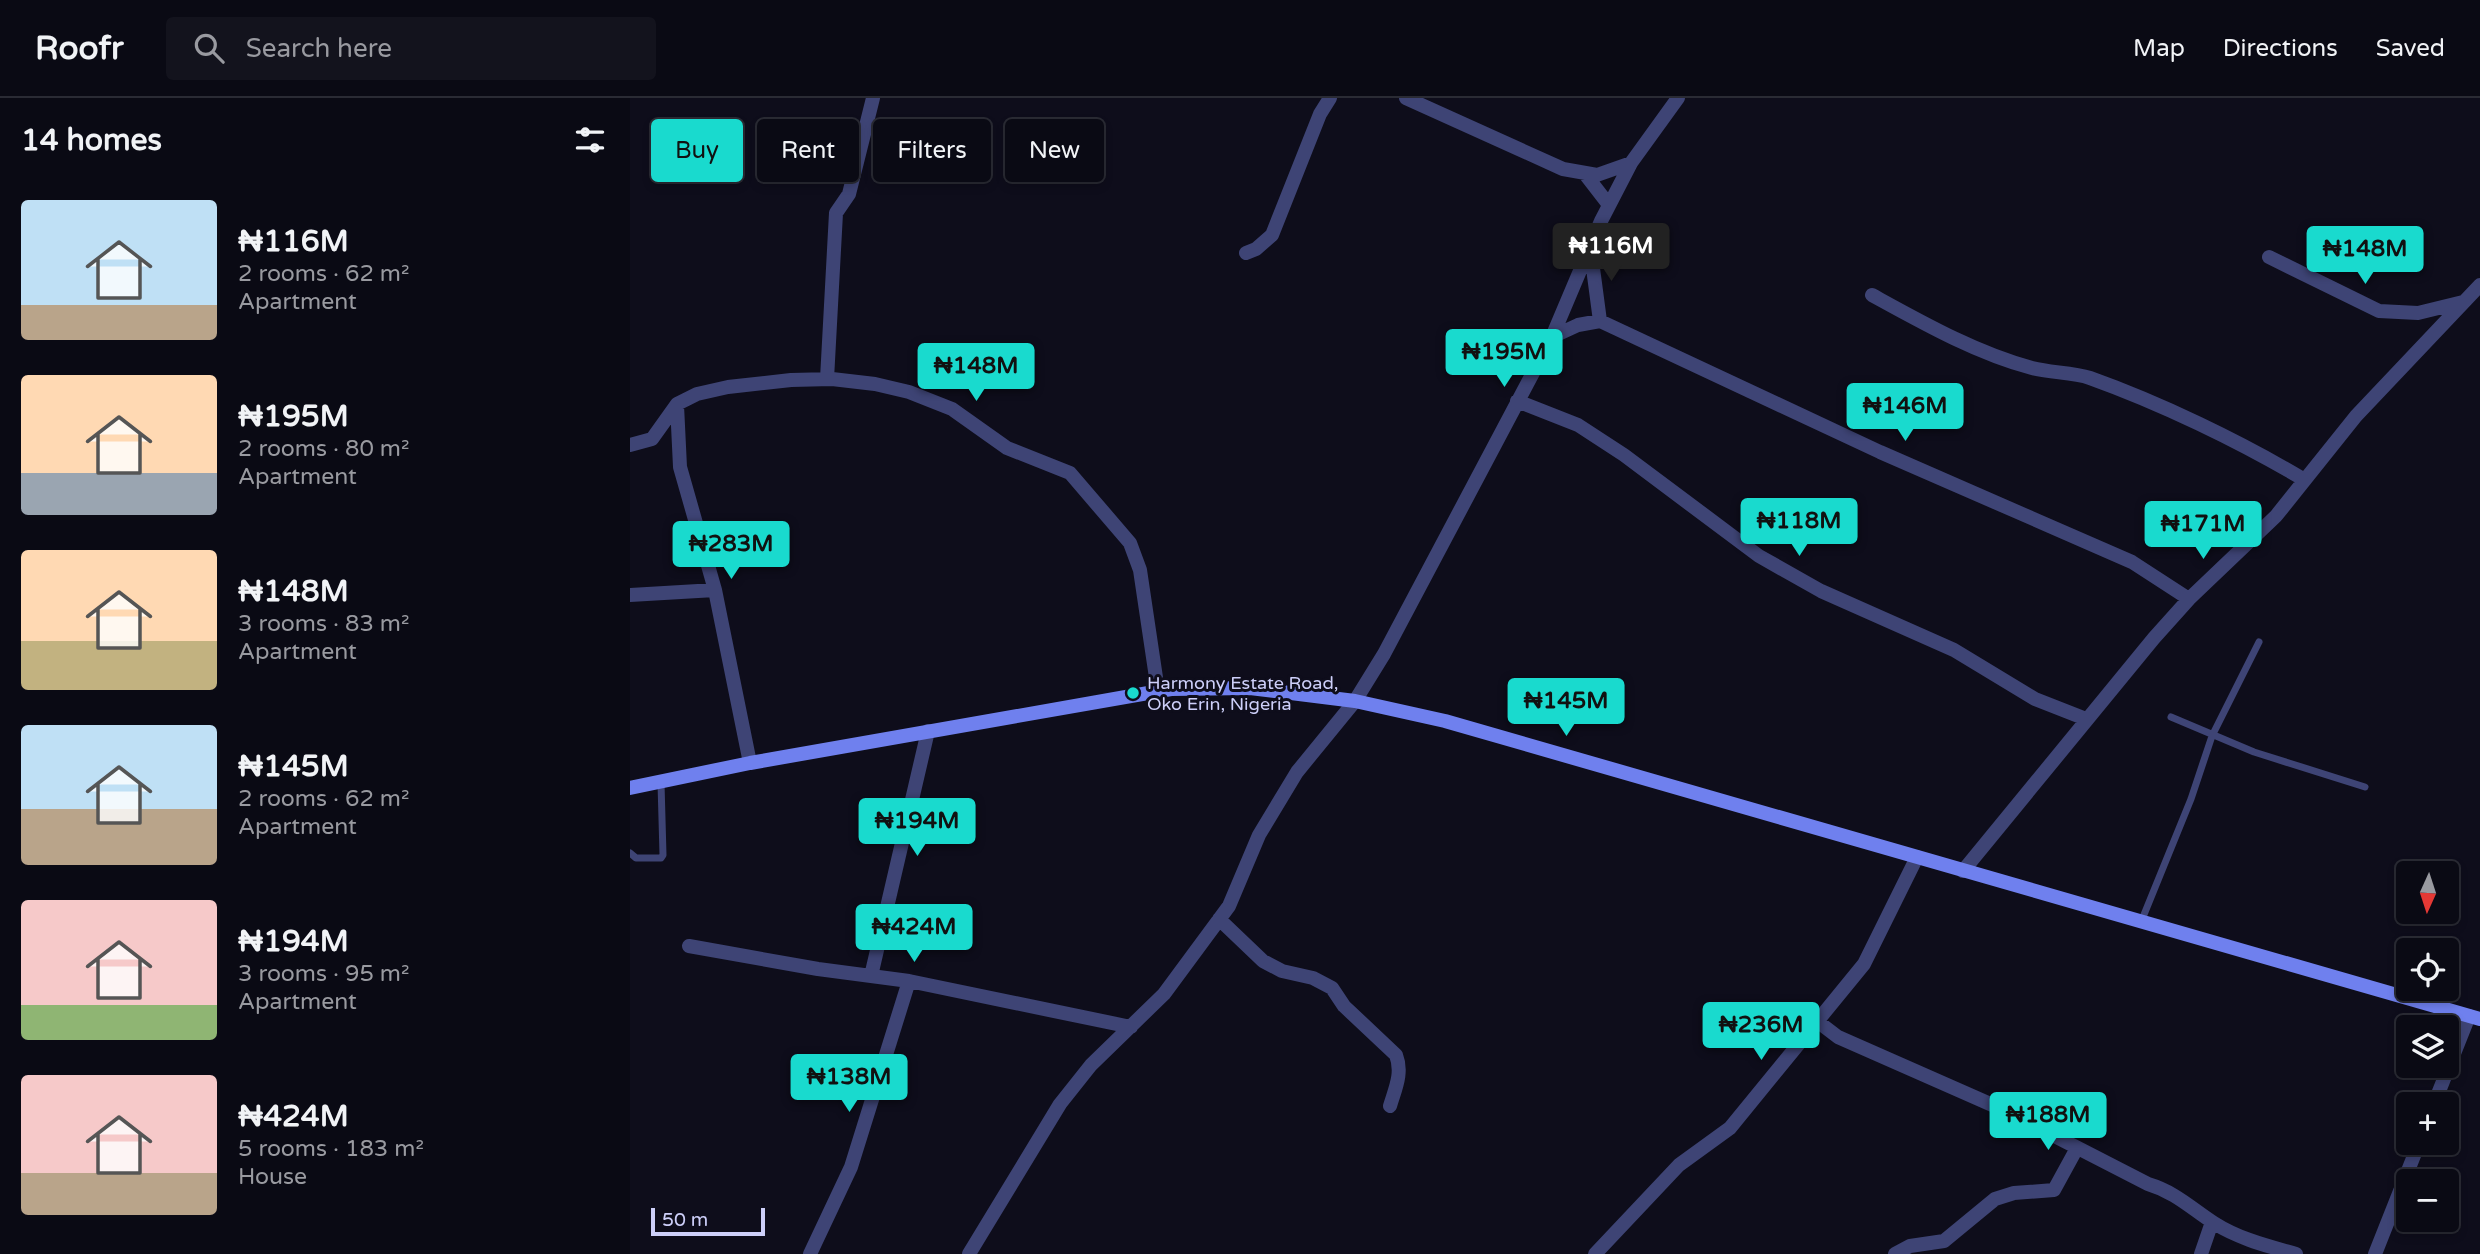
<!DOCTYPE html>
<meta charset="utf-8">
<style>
body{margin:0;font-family:"Varela Round",sans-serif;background:#13131d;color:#f1f3f6;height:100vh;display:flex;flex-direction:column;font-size:26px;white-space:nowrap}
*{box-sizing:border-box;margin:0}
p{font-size:23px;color:#999aa0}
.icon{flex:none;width:38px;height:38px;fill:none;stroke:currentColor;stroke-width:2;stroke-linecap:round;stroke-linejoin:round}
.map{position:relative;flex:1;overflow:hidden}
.drawer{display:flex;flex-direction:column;background:#0a0a14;width:630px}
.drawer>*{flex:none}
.top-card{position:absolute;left:21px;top:21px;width:665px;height:63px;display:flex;gap:14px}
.needle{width:46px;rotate:183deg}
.controls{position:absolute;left:1766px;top:763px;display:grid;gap:14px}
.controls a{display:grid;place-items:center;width:63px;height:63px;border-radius:7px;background:#0a0a14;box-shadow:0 4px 10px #0003,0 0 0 2px #2a2b34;font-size:35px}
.scale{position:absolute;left:21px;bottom:18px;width:114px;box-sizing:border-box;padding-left:7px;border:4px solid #cdcff9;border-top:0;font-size:19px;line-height:24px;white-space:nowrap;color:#cdcff9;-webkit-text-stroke:5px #0e0d1b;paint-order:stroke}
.price{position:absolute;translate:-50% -60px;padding:0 16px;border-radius:7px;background:#19dace;color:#111;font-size:23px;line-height:46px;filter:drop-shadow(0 2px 4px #0008)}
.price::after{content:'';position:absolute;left:50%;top:42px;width:21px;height:16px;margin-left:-10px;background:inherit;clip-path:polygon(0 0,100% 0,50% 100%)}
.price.on{background:#222;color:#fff}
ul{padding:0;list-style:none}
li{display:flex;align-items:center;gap:21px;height:175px;padding:0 21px}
li span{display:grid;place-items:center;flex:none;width:196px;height:140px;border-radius:7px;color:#555}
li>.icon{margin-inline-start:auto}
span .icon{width:84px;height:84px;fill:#fffc;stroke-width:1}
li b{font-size:30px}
h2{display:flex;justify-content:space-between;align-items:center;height:84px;padding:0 21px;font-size:30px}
.pill{padding:0 24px;border-radius:7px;background:#0a0a14;box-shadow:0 4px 10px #0003,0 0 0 2px #2a2b34;font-size:24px;line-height:63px}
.pill.on{background:#19dace;color:#111}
header{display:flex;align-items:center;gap:42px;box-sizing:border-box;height:98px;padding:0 35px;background:#0a0a14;border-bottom:2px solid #2a2b34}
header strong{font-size:33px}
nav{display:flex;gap:38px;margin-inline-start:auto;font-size:24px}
.search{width:490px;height:63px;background:#13131d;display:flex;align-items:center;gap:18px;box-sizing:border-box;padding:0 24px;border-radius:7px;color:#999aa0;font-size:26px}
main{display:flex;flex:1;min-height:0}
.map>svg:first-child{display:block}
</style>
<header>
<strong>Roofr</strong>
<div class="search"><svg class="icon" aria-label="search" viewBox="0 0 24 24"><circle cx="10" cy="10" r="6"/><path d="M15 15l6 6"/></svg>Search here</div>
<nav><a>Map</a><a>Directions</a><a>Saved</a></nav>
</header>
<main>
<section class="drawer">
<h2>14 homes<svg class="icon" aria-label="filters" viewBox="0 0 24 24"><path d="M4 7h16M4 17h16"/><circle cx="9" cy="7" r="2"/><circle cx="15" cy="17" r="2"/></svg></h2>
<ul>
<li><span style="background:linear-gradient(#bfe0f5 75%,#b9a48a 0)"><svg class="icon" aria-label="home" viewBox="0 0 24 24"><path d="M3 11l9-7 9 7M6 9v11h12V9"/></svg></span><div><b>₦116M</b><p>2 rooms · 62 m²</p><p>Apartment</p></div></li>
<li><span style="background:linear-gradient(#ffd9b3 70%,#9aa5b1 0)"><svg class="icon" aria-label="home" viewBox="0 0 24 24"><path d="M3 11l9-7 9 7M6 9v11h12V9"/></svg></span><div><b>₦195M</b><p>2 rooms · 80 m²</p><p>Apartment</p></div></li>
<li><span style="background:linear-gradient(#ffd9b3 65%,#c2b280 0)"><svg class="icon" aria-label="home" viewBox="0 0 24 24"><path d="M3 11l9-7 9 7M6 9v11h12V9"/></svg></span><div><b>₦148M</b><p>3 rooms · 83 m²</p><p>Apartment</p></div></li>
<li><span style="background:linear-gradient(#bfe0f5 60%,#b9a48a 0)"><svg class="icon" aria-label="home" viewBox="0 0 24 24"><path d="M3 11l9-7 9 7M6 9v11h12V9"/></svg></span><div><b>₦145M</b><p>2 rooms · 62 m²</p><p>Apartment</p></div></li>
<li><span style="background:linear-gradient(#f6c9c9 75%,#8fb573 0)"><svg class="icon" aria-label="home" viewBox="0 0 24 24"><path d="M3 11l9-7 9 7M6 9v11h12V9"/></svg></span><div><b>₦194M</b><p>3 rooms · 95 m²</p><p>Apartment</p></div></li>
<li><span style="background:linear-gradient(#f6c9c9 70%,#b9a48a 0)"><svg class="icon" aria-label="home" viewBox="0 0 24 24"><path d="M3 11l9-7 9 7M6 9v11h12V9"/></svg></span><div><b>₦424M</b><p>5 rooms · 183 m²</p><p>House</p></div></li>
</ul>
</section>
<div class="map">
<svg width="1850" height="1156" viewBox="0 0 1850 1156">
<rect width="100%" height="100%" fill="#0e0d1b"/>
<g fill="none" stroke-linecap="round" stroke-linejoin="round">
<path stroke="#3e4475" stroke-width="7" d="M1541,619l83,35 111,35
M0,755l6,5h25l2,-3 -2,-72
M1511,824l50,-123 21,-63 47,-94"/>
<path stroke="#3e4475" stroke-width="14" d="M776,0l157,71 34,6 34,-12
M955,76l24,31
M616,155l10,-4 16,-14 48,-121 10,-16
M961,155l9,68
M1639,159l110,54 39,2 45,-11
M1242,197c51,28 104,58 160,73 19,5 40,4 58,10 70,25 149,63 213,101
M922,239l26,-12 22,-4 280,131 252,110 57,37
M197,281l9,-166 13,-19 24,-96
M887,303l61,24 46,30 135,101 62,35 133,59 81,49 51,20
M47,307l3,62 35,123 35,173
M0,347l22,-6 25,-35 20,-10 31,-7 63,-7 41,-1 43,5 34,8 43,17 55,39 63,25 60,70 10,27 18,121
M0,497l85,-5
M1333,773l191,-233 35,-39 87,-83 80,-100 124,-131
M589,821l44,42 19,10 31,7 19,10 12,18 52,49c7,18 -1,34 -6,51
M59,848l129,23 91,12 222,46
M241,878l57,-245
M1187,923l21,16 168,74 142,73c27,8 43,24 66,39 25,16 54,23 82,31
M1804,1006l35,-88
M180,1156l41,-87 58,-186
M339,1156l91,-150 31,-39 73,-71 65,-88 30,-71 38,-63 58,-71 29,-47 168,-317 49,-116 30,-58 47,-65
M965,1156l84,-89 51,-37 134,-164 53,-107
M1265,1156l15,-8 34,-5 51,-42 19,-6 40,-3 23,-42
M1571,1156l11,-32
M1745,1156l44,-111"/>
<path stroke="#6f80ee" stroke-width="14" d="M0,690l120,-25 421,-74 79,-1 105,13 90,20 1035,298"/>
</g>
<circle fill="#19dace" stroke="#0e0d1b" stroke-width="2.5" cx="503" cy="595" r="7"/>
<g text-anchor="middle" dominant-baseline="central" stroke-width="6" stroke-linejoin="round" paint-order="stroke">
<g font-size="18" fill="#cdcff9" stroke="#0e0d1b" text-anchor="start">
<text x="517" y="585">Harmony Estate Road,<tspan x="517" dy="21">Oko Erin, Nigeria</tspan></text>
</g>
</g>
</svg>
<div class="controls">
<a><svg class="needle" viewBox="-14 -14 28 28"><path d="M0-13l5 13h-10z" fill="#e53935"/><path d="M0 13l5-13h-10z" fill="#999aa0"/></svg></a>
<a><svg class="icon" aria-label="locate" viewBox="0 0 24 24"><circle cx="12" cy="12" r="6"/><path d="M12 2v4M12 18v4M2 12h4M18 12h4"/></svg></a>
<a><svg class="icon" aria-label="layers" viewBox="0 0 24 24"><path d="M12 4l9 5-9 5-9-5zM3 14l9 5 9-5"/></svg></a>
<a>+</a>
<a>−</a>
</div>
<div class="scale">50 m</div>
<b class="price on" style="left:981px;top:185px">₦116M</b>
<b class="price" style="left:1735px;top:188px">₦148M</b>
<b class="price" style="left:874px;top:291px">₦195M</b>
<b class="price" style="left:346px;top:305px">₦148M</b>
<b class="price" style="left:1275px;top:345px">₦146M</b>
<b class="price" style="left:1169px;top:460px">₦118M</b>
<b class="price" style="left:1573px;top:463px">₦171M</b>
<b class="price" style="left:101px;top:483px">₦283M</b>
<b class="price" style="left:936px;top:640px">₦145M</b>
<b class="price" style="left:287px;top:760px">₦194M</b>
<b class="price" style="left:284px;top:866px">₦424M</b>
<b class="price" style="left:1131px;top:964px">₦236M</b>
<b class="price" style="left:219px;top:1016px">₦138M</b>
<b class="price" style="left:1418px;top:1054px">₦188M</b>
<div class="top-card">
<a class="pill on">Buy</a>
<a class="pill">Rent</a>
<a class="pill">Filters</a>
<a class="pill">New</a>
</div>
</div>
</main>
